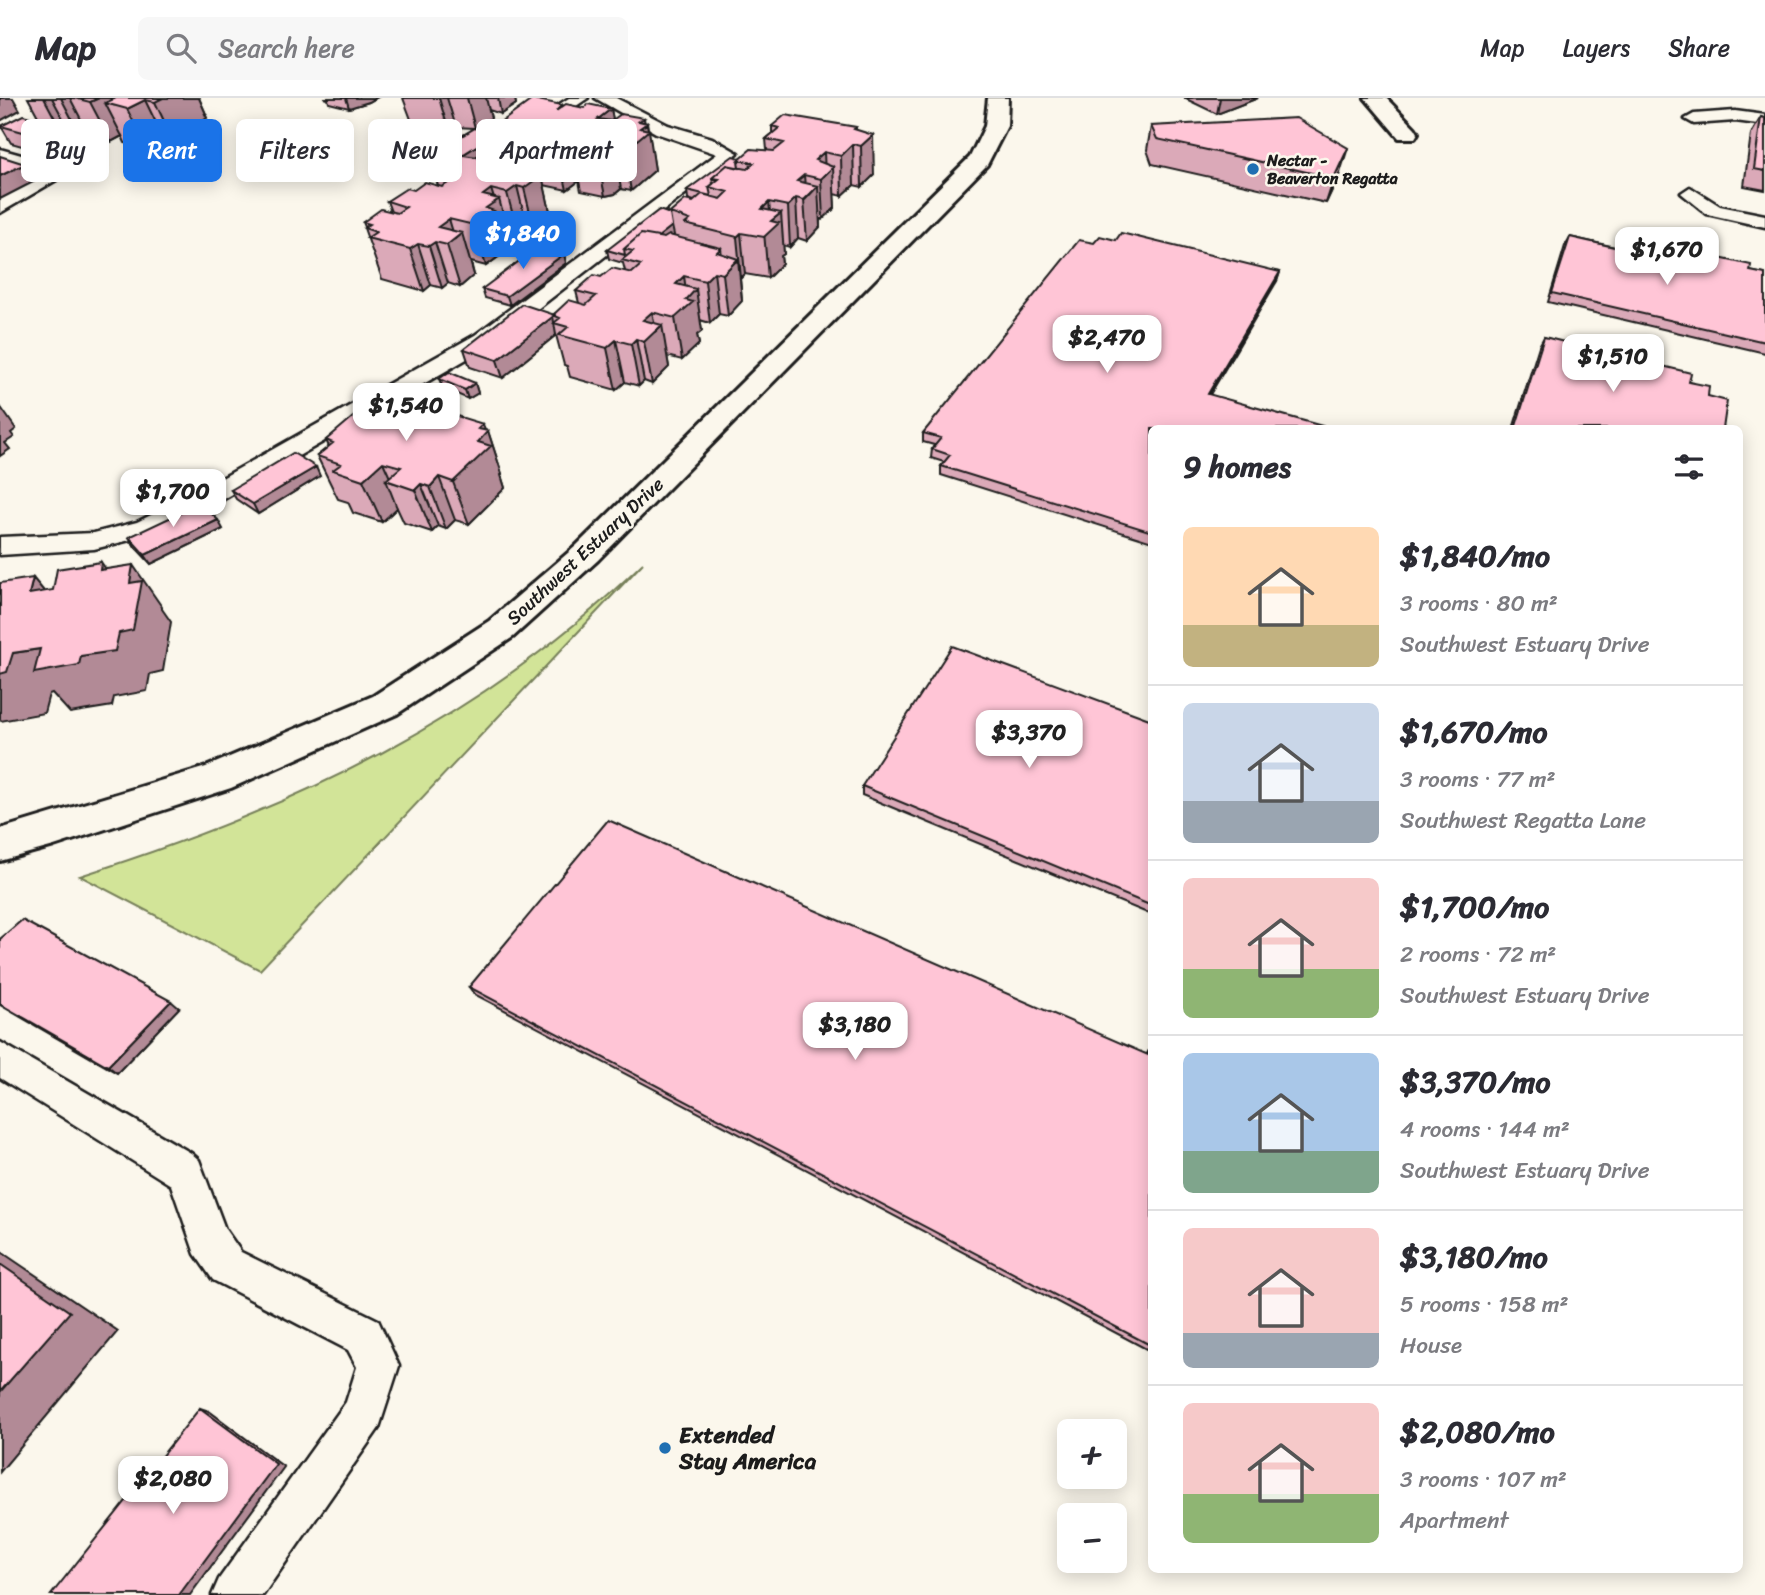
<!DOCTYPE html>
<meta charset="utf-8">
<style>
body{margin:0;font-family:Sriracha,sans-serif;background:#f7f7f7;color:#2b2b33;height:100vh;display:flex;flex-direction:column;font-size:26px;white-space:nowrap}
*{box-sizing:border-box;margin:0}
p{font-size:23px;color:#7c7c81}
.icon{flex:none;width:38px;height:38px;fill:none;stroke:currentColor;stroke-width:2;stroke-linecap:round;stroke-linejoin:round}
.map{position:relative;flex:1;overflow:hidden}
.panel{position:absolute;left:1148px;top:327px;width:595px;height:1148px;display:flex;flex-direction:column;background:#fff;border-radius:10px;box-shadow:0 4px 18px #0003}
.panel>*{flex:none}
.banner{position:absolute;left:21px;top:21px;width:665px;height:63px;display:flex;gap:14px}
.buttons{position:absolute;left:1057px;top:1321px;display:grid;gap:14px}
.buttons a{display:grid;place-items:center;width:70px;height:70px;border-radius:10px;background:#fff;box-shadow:0 4px 18px #0003;font-size:35px}
.price{position:absolute;translate:-50% -60px;padding:0 16px;border-radius:14px;background:#fff;color:#222;font-size:23px;line-height:46px;filter:drop-shadow(0 2px 4px #0008)}
.price::after{content:'';position:absolute;left:50%;top:42px;width:21px;height:16px;margin-left:-10px;background:inherit;clip-path:polygon(0 0,100% 0,50% 100%)}
.price.selected{background:#1a73e8;color:#fff}
ul{padding:0;list-style:none}
li{display:flex;align-items:center;gap:21px;height:175px;padding:0 35px}
li+li{border-top:2px solid #e1e1e2}
li span{display:grid;place-items:center;flex:none;width:196px;height:140px;border-radius:10px;color:#555}
li>.icon{margin-inline-start:auto}
span .icon{width:84px;height:84px;fill:#fffc;stroke-width:1}
li b{font-size:30px}
h2{display:flex;justify-content:space-between;align-items:center;height:84px;padding:0 35px;font-size:30px}
.chip{padding:0 24px;border-radius:10px;background:#fff;box-shadow:0 4px 18px #0003;font-size:24px;line-height:63px}
.chip.selected{background:#1a73e8;color:#fff}
header{display:flex;align-items:center;gap:42px;box-sizing:border-box;height:98px;padding:0 35px;background:#fff;border-bottom:2px solid #e1e1e2}
header strong{font-size:33px}
nav{display:flex;gap:38px;margin-inline-start:auto;font-size:24px}
.search{width:490px;height:63px;background:#f7f7f7;display:flex;align-items:center;gap:18px;box-sizing:border-box;padding:0 24px;border-radius:10px;color:#7c7c81;font-size:26px}
.map>svg:first-child{display:block}
</style>
<header>
<strong>Map</strong>
<div class="search"><svg class="icon" aria-label="search" viewBox="0 0 24 24"><circle cx="10" cy="10" r="6"/><path d="M15 15l6 6"/></svg>Search here</div>
<nav><a>Map</a><a>Layers</a><a>Share</a></nav>
</header>
<div class="map">
<svg width="1765" height="1497" viewBox="0 0 1765 1497">
<rect width="100%" height="100%" fill="#fbf7ec"/>
<filter id="ink" filterUnits="userSpaceOnUse"><feTurbulence type="fractalNoise" baseFrequency=".0143" numOctaves="2"/><feDisplacementMap in="SourceGraphic" scale="14" xChannelSelector="R" yChannelSelector="G"/><feConvolveMatrix kernelMatrix="1 2 1 2 8 2 1 2 1" color-interpolation-filters="sRGB"/></filter>
<g filter="url(#ink)">
<path fill="#d2e498" stroke="#77805a" stroke-width="2" d="M643,465l-383,407 -180,-94c214,-68 401,-155 563,-313z"/>
<g fill="none" stroke-linecap="round" stroke-linejoin="round">
<defs>
<path id="service" d="M569,0h19l-120,81h-12l-3,-4 3,-4z
M595,0h21l52,27 44,13 26,15 -247,192 -274,158 -63,31 -60,15 -94,6v-18l94,-4 43,-11 62,-31 276,-156 242,-181 -61,-21z
M1735,13l30,4v10l-30,-4 -41,3 -9,-5 9,-5z
M0,51l67,19 3,4 -70,41v-14l46,-26 -46,-13z
M1690,89l30,19 45,9v12l-58,-13 -26,-21z
M0,944l191,111 8,7 26,69 16,23 137,68 21,46 -20,62 -116,167h-51l7,-16 127,-177 11,-35 -9,-17 -135,-70 -18,-26 -24,-69 -171,-107z"/>
<path id="minor" d="M988,0h20l-1,28 -20,39 -389,395 -85,77 -116,77 -166,74 -177,58 -54,15v-32l206,-62 167,-71 116,-75 87,-75 394,-389 15,-31z
M1365,0h21l29,30 3,5 -3,5h-16z"/>
</defs>
<use href="#service" stroke="#1c1c1c" stroke-width="5"/>
<use href="#minor" stroke="#1c1c1c" stroke-width="6"/>
<use href="#service" fill="#fbf7ec" fill-rule="evenodd"/>
<use href="#minor" fill="#fbf7ec" fill-rule="evenodd"/>
</g>
<path fill="#dba9b8" stroke="#1c1c1c" stroke-width="2" fill-rule="evenodd" d="M28,0h171l7,16h-1l2,4 -3,2 2,4 -32,18 -10,-3 -17,10 -22,-6 -3,-7 -11,6 -13,-4 7,14 -22,11 -72,-20 -10,-17 39,-6zM83,25l4,7 2,1 1,2 -27,-7 3,-2 10,3z
M324,0h52l-7,4 -20,6 -20,-5 -1,-4z
M403,0h114l-2,1 1,5 -15,10 -12,-4 2,8 -16,10 14,3 73,-26v2l49,2 2,11 34,3 8,47 -24,21 -10,-2 -6,5 -10,2 -24,-5 -2,-10 -12,9 -23,-5 7,31 -17,13 -7,-2 -9,7 -11,-3 3,9 -7,5 2,7 -19,14 -15,-4 3,13 -14,12 -12,-4 -6,5 -11,-3 -7,6 -42,-12 -18,-51 1,-1 -2,-5 28,-10 -4,-11 27,-11 24,-4 -3,-10 5,-4 -2,-6 10,-6 -5,-2 -3,-9 35,-21 -19,-1 -7,5 -37,-10zM493,48l3,12 -20,-1z
M1184,0h74l-41,16z
M1761,19l4,1v72l-21,-4 7,-52z
M772,28l84,1v3l18,45 -12,12 -8,-2 -12,11 -8,-2 1,14 -12,11h-3v8l-13,14 -9,-3 -8,9 -7,-2 1,9 -3,2 1,8 -14,14 -23,-4 -4,4h-1l2,23 -14,15 -9,-2 -9,9 -10,-3 2,11 -5,4 2,9 -17,16 -15,-4 2,11 -17,17 -8,-3 -5,5 -14,-4 -9,8 -46,-13 -3,-11 -3,-1 -8,-30 -53,43 -33,-11 -6,-18 90,-35 25,-11 -3,-12 25,-14 24,-6 -2,-8 -14,-4 -2,-9 86,-48 1,-1 -6,-2 -1,-9 53,-32 27,-8 -1,-11 6,-5z
M1151,28l189,47 -14,30 -174,-39 -5,-14z
M1570,139l104,23 3,-5 16,4 3,-6 54,18 15,3v79l-217,-51 17,-56z
M1116,142l164,32 -3,9 -125,148v113l-211,-67v-9l3,-4 -13,-4 1,-9 2,-4 -11,-3v-9z
M564,156l2,9 -56,42 -25,-7 -3,-9z
M1544,239l145,45 19,14 15,33h-210l26,-83z
M439,281l36,4 3,10 -10,6 -25,-11z
M412,304l35,3 5,15 36,11 14,43 -1,1 4,13 -36,36 -14,-4 -9,9 -8,-3 -6,6 -28,-9 -7,-15 -15,14 -29,-9 -5,-11 -10,-3 -21,-43 12,-9 -3,-7 49,-33z
M320,378l-62,38 -22,-15 -5,-9z
M223,431l-72,35 -16,-17 -6,-10z
M1152,622v195l-290,-120v-9z
M0,841l179,69 -62,65 -117,-68z
M469,889l678,67 5,-10v308l-678,-358z"/>
<path fill="#b28a96" stroke="#1c1c1c" stroke-width="2" d="M0,0h13l7,12 -20,11z
M44,0h8l14,26 -6,4z
M61,0h9l13,25 -7,4z
M99,0h11l3,7 -8,-2 17,33 -11,6 -21,-40z
M155,0h44l7,16h-1l2,4 -3,2 2,4 -32,18 -19,-40z
M346,0h30l-7,4 -20,6z
M439,0h8l9,29 -7,5z
M467,0h19l5,20 -16,10z
M498,0h19l-2,1 1,5 -15,10z
M1220,0h38l-41,16z
M145,2l19,39 -17,10 -20,-40z
M562,7l17,76 -12,9 -9,-40 -2,-39z
M611,11l7,39h-4l7,41 -6,5 -10,2 -8,-40 1,-37z
M644,20l1,7 2,-2 1,8 1,-1 6,40 -24,21 -7,-40 15,-30z
M531,33l-10,7 9,38 12,-1 9,41 -17,13 -10,-41 -2,-19 4,-2 -7,-30z
M96,37l9,17 -22,11 -9,-17z
M873,37l1,40 -12,12 -1,-41z
M491,39l2,9 -29,18 -3,-8z
M853,46l1,41 -12,11 -1,-40z
M1348,50l-8,25 -14,30 8,-25z
M824,54l1,23 8,-8 2,41 -12,11 -2,-40 -6,-19z
M25,66l10,17 -35,18v-23z
M804,77l2,24 12,-13 2,41 -13,14 -3,-41 -7,-19z
M517,88l10,41 -9,7 -11,-41z
M491,91l4,13 4,-3 11,41 -7,5 2,7 -19,14 -12,-41 9,-30z
M796,100l2,40 -8,9 -2,-41z
M769,104l3,28 -1,-9 10,-8 3,41 -3,2 1,8 -14,14 -6,-69z
M449,121l6,20 7,-6 12,42 -14,12 -13,-42 -9,-18z
M672,128l2,9 -37,28 -4,-7z
M741,135l4,41 -4,4 -4,-41z
M435,144l13,41 -6,5 -13,-42z
M418,146l13,41 -7,6 -14,-42z
M721,150l3,25 14,-14 4,42 -14,15 -5,-42 -6,-22z
M564,156l2,9 -56,42 -3,-9z
M714,174l5,42 -9,9 -5,-42z
M1280,174l-3,9 -72,122 3,-9z
M684,178l3,22 9,-9 6,42 -5,4 2,9 -17,16 -7,-42 1,-34z
M652,214l4,19 6,-6 7,42 -17,17 -8,-42 -1,-22z
M553,218l3,19 -53,43 -6,-18z
M636,241l8,42 -5,5 -8,-42z
M616,242l9,42 -9,8 -9,-42z
M475,285l3,10 -10,6 -3,-9z
M447,307l15,42 -33,-27z
M0,308l16,23 -5,4 3,4 -9,6 5,6 -10,7z
M483,326l3,10 2,-3 14,43 -1,1 4,13 -36,36 -16,-42 25,-40v-13z
M383,364l9,20 -6,-2 11,28 -15,14 -19,-42z
M316,369l4,9 -62,38 -5,-10z
M439,379l16,43 -9,9 -16,-42z
M421,386l17,42 -6,6 -17,-42z
M218,422l5,9 -72,35 -6,-9z
M101,464l30,42 -31,-34z
M133,467l29,42v2l9,13 -8,49 -13,3 -3,17 -33,6 -2,9 -42,7 -18,-20 -3,1 -5,19 -43,8 -1,-2v-45l13,-21 27,-4 41,7 38,-23z
M33,480l34,41 -38,-25z
M171,903l8,7 -62,65 -9,-7z
M0,1153l118,80 -118,141z
M200,1310l9,3 75,56 -94,128h-11z"/>
<path fill="#ffc5d6" stroke="#1c1c1c" stroke-width="2" d="M74,0h25l-9,4z
M116,0h47l-8,4 -10,-2 -18,9 -22,-6z
M533,1l29,6 -6,6 10,-7 18,4 4,-4 23,5 -13,10 13,2 10,-7 23,4 -5,3 8,2 -7,5 9,2 -25,21 -10,-3 -7,6 -10,2 -24,-5 9,-8 -12,-2 -12,9 -24,-5 5,-3 -18,-4 10,-7 -12,6 -30,-6z
M23,17l73,20 -22,11 -73,-20z
M785,17l71,12 -2,2 19,6 -12,11 -8,-2 -12,12 -17,-4 -9,8 18,7 -12,12 -17,-4 -7,6 21,5 -14,14 -8,-2 -8,8 -19,-4 -7,7 19,4 -10,8 8,2 -15,14 -23,-4 -4,4 -52,-13 5,-4 -20,-7 15,-13 8,2 9,-8 19,5 7,-7 -19,-5 10,-8 -7,-1 15,-13 20,4 7,-6 -16,-3 13,-11 23,2 10,-8 -18,-4 13,-11 -7,-2z
M1761,19l4,1v53l-11,-2z
M1296,20l52,30 -14,30 -177,-39 -6,-13z
M475,30l14,3 2,6 -29,18 -22,-6z
M456,56l21,3 5,-3 46,11 -6,4 20,6 -18,13 -7,-2 -10,7 -16,-4 -8,6 16,4 -13,9 8,3 -20,14 -25,-6 -11,8 24,6 -15,12 -12,-3 -6,4 -11,-2 -8,5 -43,-11 9,-6 -12,-4 6,-4 -7,-2 18,-13 16,4 9,-6 -19,-6 20,-13 7,2 11,-8 17,5 11,-7 -18,-4 11,-8 -8,-2z
M0,58l25,8 -25,12z
M733,58l7,2 -2,2 1,8 -12,-3 -15,13 1,6 -4,3 2,9 -24,-6z
M659,112l11,4 2,12 -14,11 -17,-3 -17,15 1,6 -18,-5z
M1121,135l159,39 -72,122 125,35h-181v103l-211,-66 9,-11 -18,-6 9,-11 -18,-5 156,-193 15,3 6,-7 16,4z
M641,136l23,4 5,-3 52,13 -4,4 21,7 -15,15 -9,-2 -9,9 -21,-5 -8,8 20,5 -10,11 7,2 -18,16 -23,-6 -9,8 19,5 -18,17 -8,-3 -5,5 -15,-4 -9,8 -48,-13 9,-8 -14,-4 6,-5 -7,-3 16,-15 17,5 10,-9 -20,-5 18,-16 7,2 11,-9 20,5 9,-8 -19,-5 11,-9 -9,-2z
M1570,139l106,24 1,-6 18,4 1,-6 55,12 -1,6 15,3v68l-213,-49z
M538,149l26,7 -57,42 -25,-7z
M522,206l33,11 -58,45 -33,-11z
M1544,239l147,36 -2,9 20,4 -1,10 19,5 -4,28h-208z
M449,274l26,11 -10,7 -26,-11z
M390,298l22,6 6,-5 29,8 -18,15 18,5 10,-9 26,8 -5,5 10,2 -10,11 13,4 -38,36 -14,-5 -9,10 -9,-3 -6,6 -29,-10 15,-13 -18,-5 -20,18 -30,-10 8,-6 -24,-8 16,-13 -7,-3 41,-35 8,2z
M293,355l23,14 -63,37 -22,-14z
M201,405l17,17 -73,35 -16,-18z
M101,464l-1,8 33,-5 -3,18 12,-2 -9,49 -14,3 -4,18 -34,5 -2,9 -45,8 6,-24 -27,4 -6,19 -7,2v-91l33,-5 -4,16 24,-4 4,-21z
M952,548l200,74v186l-290,-120z
M608,722l540,235 4,-10v301l-683,-359z
M22,822l149,81 -63,65 -108,-62v-65z
M0,1166l70,48 -70,80z
M200,1310l76,56 -97,131h-128z"/>
</g>
<g fill="#1f6fb2" stroke="#fbf7ec" stroke-width="2.5">
<circle cx="1253" cy="71" r="7"/>
<circle cx="665" cy="1350" r="7"/>
</g>
<g text-anchor="middle" dominant-baseline="central" stroke-width="5" stroke-linejoin="round" paint-order="stroke">
<g font-size="16" font-weight="bold" fill="#1c1c1c" stroke="#fbf7ec" text-anchor="start">
<text x="1267" y="62">Nectar -<tspan x="1267" dy="18">Beaverton Regatta</tspan></text>
</g>
<g font-size="19" fill="#1c1c1c" stroke="#fbf7ec">
<text transform="translate(585 453) rotate(-43)">Southwest Estuary Drive</text>
</g>
<g font-size="23" font-weight="bold" fill="#1c1c1c" stroke="#fbf7ec" text-anchor="start">
<text x="679" y="1337">Extended<tspan x="679" dy="26">Stay America</tspan></text>
</g>
</g>
</svg>
<div class="buttons">
<a>+</a>
<a>−</a>
</div>
<b class="price selected" style="left:523px;top:173px">$1,840</b>
<b class="price" style="left:1667px;top:189px">$1,670</b>
<b class="price" style="left:1107px;top:277px">$2,470</b>
<b class="price" style="left:1613px;top:296px">$1,510</b>
<b class="price" style="left:406px;top:345px">$1,540</b>
<b class="price" style="left:173px;top:431px">$1,700</b>
<b class="price" style="left:1029px;top:672px">$3,370</b>
<b class="price" style="left:855px;top:964px">$3,180</b>
<b class="price" style="left:173px;top:1418px">$2,080</b>
<div class="banner">
<a class="chip">Buy</a>
<a class="chip selected">Rent</a>
<a class="chip">Filters</a>
<a class="chip">New</a>
<a class="chip">Apartment</a>
</div>
<section class="panel">
<h2>9 homes<svg class="icon" aria-label="filters" viewBox="0 0 24 24"><path d="M4 7h16M4 17h16"/><circle cx="9" cy="7" r="2"/><circle cx="15" cy="17" r="2"/></svg></h2>
<ul>
<li><span style="background:linear-gradient(#ffd9b3 70%,#c2b280 0)"><svg class="icon" aria-label="home" viewBox="0 0 24 24"><path d="M3 11l9-7 9 7M6 9v11h12V9"/></svg></span><div><b>$1,840/mo</b><p>3 rooms · 80 m²</p><p>Southwest Estuary Drive</p></div></li>
<li><span style="background:linear-gradient(#c9d6e8 70%,#9aa5b1 0)"><svg class="icon" aria-label="home" viewBox="0 0 24 24"><path d="M3 11l9-7 9 7M6 9v11h12V9"/></svg></span><div><b>$1,670/mo</b><p>3 rooms · 77 m²</p><p>Southwest Regatta Lane</p></div></li>
<li><span style="background:linear-gradient(#f6c9c9 65%,#8fb573 0)"><svg class="icon" aria-label="home" viewBox="0 0 24 24"><path d="M3 11l9-7 9 7M6 9v11h12V9"/></svg></span><div><b>$1,700/mo</b><p>2 rooms · 72 m²</p><p>Southwest Estuary Drive</p></div></li>
<li><span style="background:linear-gradient(#a9c7e8 70%,#7fa58c 0)"><svg class="icon" aria-label="home" viewBox="0 0 24 24"><path d="M3 11l9-7 9 7M6 9v11h12V9"/></svg></span><div><b>$3,370/mo</b><p>4 rooms · 144 m²</p><p>Southwest Estuary Drive</p></div></li>
<li><span style="background:linear-gradient(#f6c9c9 75%,#9aa5b1 0)"><svg class="icon" aria-label="home" viewBox="0 0 24 24"><path d="M3 11l9-7 9 7M6 9v11h12V9"/></svg></span><div><b>$3,180/mo</b><p>5 rooms · 158 m²</p><p>House</p></div></li>
<li><span style="background:linear-gradient(#f6c9c9 65%,#8fb573 0)"><svg class="icon" aria-label="home" viewBox="0 0 24 24"><path d="M3 11l9-7 9 7M6 9v11h12V9"/></svg></span><div><b>$2,080/mo</b><p>3 rooms · 107 m²</p><p>Apartment</p></div></li>
</ul>
</section>
</div>
